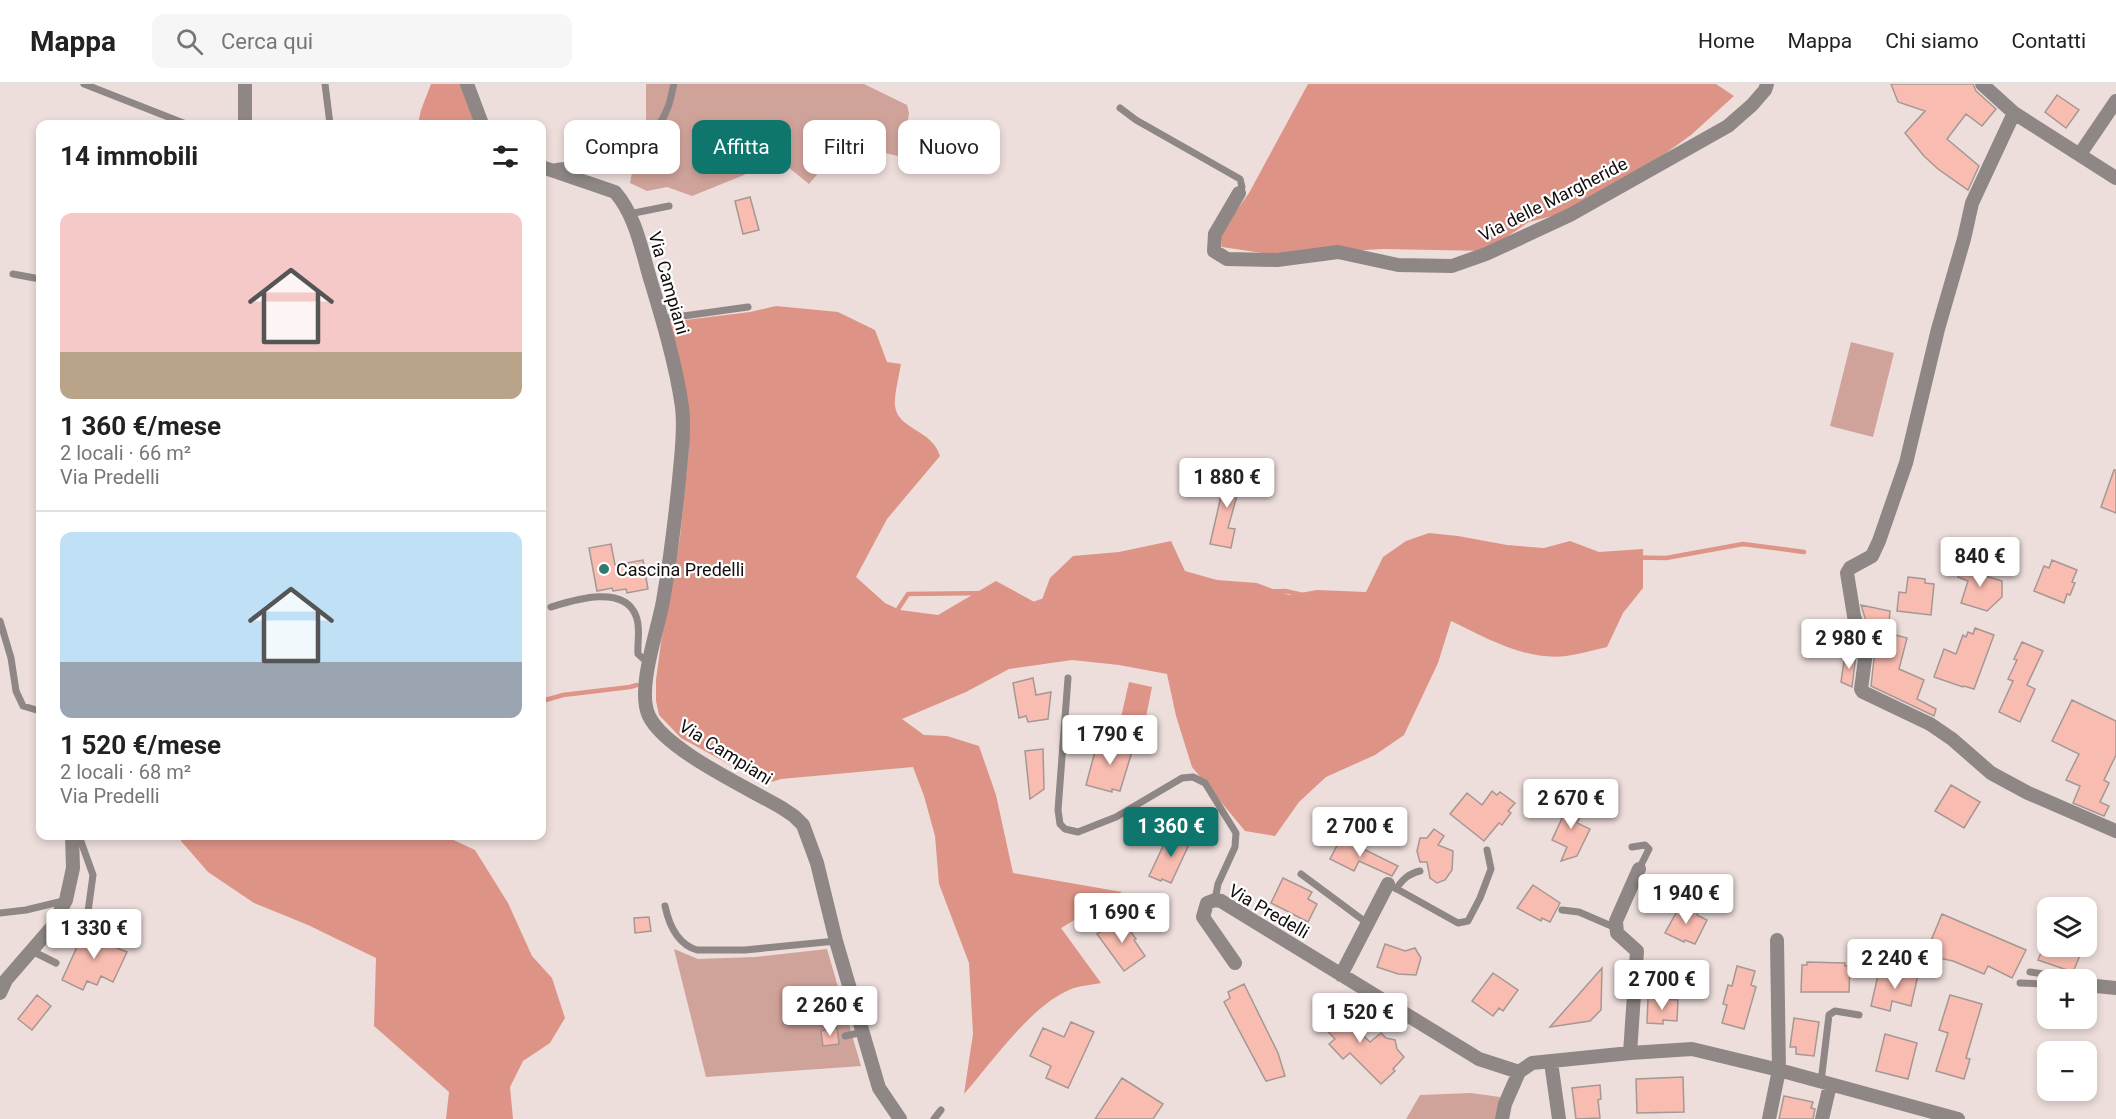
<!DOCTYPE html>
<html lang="it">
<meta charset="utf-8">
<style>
body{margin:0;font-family:Roboto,sans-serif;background:#f6f6f6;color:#222;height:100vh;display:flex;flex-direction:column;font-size:22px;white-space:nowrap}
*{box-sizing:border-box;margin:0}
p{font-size:20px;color:#767676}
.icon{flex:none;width:33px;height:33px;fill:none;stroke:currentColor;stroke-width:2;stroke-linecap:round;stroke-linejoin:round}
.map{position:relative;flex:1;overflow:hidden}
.side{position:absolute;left:36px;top:36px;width:510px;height:720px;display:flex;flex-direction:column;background:#fff;border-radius:12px;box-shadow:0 3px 9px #0003}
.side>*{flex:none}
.guide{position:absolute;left:564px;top:36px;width:570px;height:54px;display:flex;gap:12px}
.controls{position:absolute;left:2037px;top:813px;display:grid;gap:12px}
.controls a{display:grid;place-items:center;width:60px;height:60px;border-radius:12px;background:#fff;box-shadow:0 3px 9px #0003;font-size:30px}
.price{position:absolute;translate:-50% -51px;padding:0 14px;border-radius:6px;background:#fff;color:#222;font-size:20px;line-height:39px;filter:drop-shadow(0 2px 3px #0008)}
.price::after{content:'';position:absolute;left:50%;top:36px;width:18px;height:14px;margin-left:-9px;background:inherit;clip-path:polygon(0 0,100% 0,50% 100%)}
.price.active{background:#0f766e;color:#fff}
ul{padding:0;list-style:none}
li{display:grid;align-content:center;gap:12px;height:318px;padding:0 24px}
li+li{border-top:2px solid #e0e0e0}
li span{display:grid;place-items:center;height:186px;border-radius:12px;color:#555}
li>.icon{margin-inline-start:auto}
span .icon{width:108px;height:108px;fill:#fffc;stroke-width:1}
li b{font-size:26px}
h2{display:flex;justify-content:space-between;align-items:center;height:72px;padding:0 24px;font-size:26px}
.chip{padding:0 21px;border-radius:12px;background:#fff;box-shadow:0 3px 9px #0003;font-size:21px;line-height:54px}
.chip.active{background:#0f766e;color:#fff}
header{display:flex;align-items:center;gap:36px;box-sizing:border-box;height:84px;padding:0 30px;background:#fff;border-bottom:2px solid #e0e0e0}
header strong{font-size:28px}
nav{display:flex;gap:33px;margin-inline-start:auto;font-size:21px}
.search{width:420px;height:54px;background:#f6f6f6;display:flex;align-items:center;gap:15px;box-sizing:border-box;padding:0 21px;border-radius:12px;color:#767676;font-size:22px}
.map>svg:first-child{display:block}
</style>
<header>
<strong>Mappa</strong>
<div class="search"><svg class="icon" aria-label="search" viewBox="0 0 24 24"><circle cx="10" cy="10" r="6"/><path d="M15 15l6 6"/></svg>Cerca qui</div>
<nav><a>Home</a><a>Mappa</a><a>Chi siamo</a><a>Contatti</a></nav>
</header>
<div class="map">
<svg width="2116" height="1035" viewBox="0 0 2116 1035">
<rect width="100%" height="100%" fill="#eddedb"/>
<path fill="#d0a39a" d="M646,0h218l43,21 2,8 -7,44 -58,-14 -35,41 -36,-29 -29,20 -52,21 -25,-9 -20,4 -17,-8 3,-16 13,-19z
M1851,258l43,11 -21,84 -43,-11z
M674,865l24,10 57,-2 72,-8 34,117 -155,11z
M1471,1009l29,4 -4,22h-90l14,-24z"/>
<path fill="#dd9486" d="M431,0h30l14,40h-57l3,-14z
M1308,0h408l18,12 -43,39 -32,23 -84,52 -46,12 -43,29 -103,-2 -107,6 -54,-8 -1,-15 28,-39z
M776,222l62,6 37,18 12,32 14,2c-2,12 -7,31 -6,42 3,24 37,23 45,50l-53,63 -31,58 29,26 15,7 38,5 58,-34 44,24 10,-27 23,-22 46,-4 52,-11 14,30 32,9 40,3 32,12 28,-5 49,2 17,-35 23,-16 23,-8 29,3 49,9 37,3 26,-7 29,11 44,-3v39l-20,25 -16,34c-14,3 -27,7 -41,9 -40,5 -80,-18 -115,-35l-13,42 -34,72 -29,20 -49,22 -27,25 -24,34 -30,-5 -53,-64 -16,-51 -9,-42 -48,-9 -47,-5 -63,9 -43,23 -64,27 22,16 23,1 32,10 17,49 17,78 109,19 -61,36 40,55c-11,2 -26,3 -36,9 -37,18 -74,71 -101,102l9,-60 -4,-71 -30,-79 -4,-48 -11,-40 -11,-29 -132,12 -16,5 -84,-46 -22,-23 -3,-14v-21l5,-38 19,-105 9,-90 -1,-37 -19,-88 81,-10z
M181,752h264l30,14 33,53 24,53 20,22 13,40 -15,25 -27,18 -13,26 3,32h-67l3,-27 -75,-66 2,-68 -68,-33 -54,-22 -46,-31 -27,-31z"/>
<path fill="#de9487" d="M1129,598l23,5 -8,40 -24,-5z"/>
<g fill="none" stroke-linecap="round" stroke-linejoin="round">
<path stroke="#de9487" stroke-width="4.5" d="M659,592l12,-5 46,15 32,18 67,4 35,-27 57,-87 81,-1 42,12 29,-10 27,-14 48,-2 89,14 61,-2 40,9 41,-1 16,-26 31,2 45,-24 20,-7 66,12 122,2 77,-14 61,8
M542,617l21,-6 67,-8 7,-2
M203,753l10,-1"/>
</g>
<path fill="#f9bcb0" stroke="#a59794" stroke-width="1.5" d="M1891,0h82l3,7 20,18 -14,17 -16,-12 -19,25 32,27 -11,24 -30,-21 -14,-13 -19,-23 20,-22 -27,-9z
M2057,11l22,15 -13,18 -21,-16z
M750,113l9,33 -16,4 -8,-33z
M1228,382l16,4 -16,58 7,1 -4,19 -21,-4z
M2114,386h2v43l-15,-6z
M611,460l4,21 28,-5 5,29 -21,4 -1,-4 -13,2 -1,-3 -15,3 -8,-43z
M2052,476l25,10 -5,12 3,1 -5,12 -3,-1 -3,9 -30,-12 10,-25 5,2z
M1964,478l21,8 -2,5 19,6v16l-15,14 -26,-8 7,-22 -10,-4z
M1908,493l17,2v4l9,1 -3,31 -34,-4 2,-19 7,1z
M1861,521l29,6 -2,22 19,5 -8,31 25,11 -7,19 19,10 -2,7 -63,-30 4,-36z
M1975,544l19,7 -20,54 -10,-3 -1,1 -29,-10 10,-28 12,5 7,-19 3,2 2,-5 5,2z
M2022,558l21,9 -16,34 8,4 -15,33 -21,-10 14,-31 -5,-2 9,-19 -3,-1z
M1845,570l11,1 -4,32 -11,-5z
M1033,594l3,17 15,-3 -3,27 -20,3 -2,-6 -7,2 -6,-35z
M2072,616l44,21v34l-12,25 5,3 -9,19 9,4 -5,10 -31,-13 7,-17 -14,-6 13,-26 -27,-13z
M1114,655l20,6 -14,46 -8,-2v3l-26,-7 11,-41 14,4z
M1043,665l1,40 -14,10 -5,-48z
M1951,701l29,17 -16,26 -29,-17z
M1492,707l5,4 3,-3 15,11 -7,8 3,2 -9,12 -3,-2 -15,18 -34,-27 17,-21 15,12z
M1568,715l17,8 -8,16 13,6 -13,27 -16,5 6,-14 -15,-7 11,-24 -3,-2z
M1434,745l10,7 -6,9 15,6 -1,19 -7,10 -8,3 -7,-5 -3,-16h-7l-3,-11 3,-13h7z
M1176,746l16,8 -21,45 -9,-4 -1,2 -12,-5 15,-32 5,2z
M1341,754l57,28 -6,10 -33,-15 -5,10 -24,-12z
M1283,794l29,14 -4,7 9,5 -9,18 -37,-19z
M1533,801l27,18 -10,19 -8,-4 -1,3 -24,-13z
M1681,820l17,8 -1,3 10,5 -12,24 -10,-4 -1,2 -19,-9z
M1942,830l84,36 -14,28 -24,-12 -4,8 -31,-13 -28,-6z
M649,833l2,14 -16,2 -1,-15z
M1121,834l15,21 -2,1 11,16 -21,15 -27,-37z
M86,843l29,13 -3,6 15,6 -14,30 -12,-6 -4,9 -10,-4 -4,9 -21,-10z
M1385,860l20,7 10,-3 6,10 -5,17 -18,-1 -21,-7z
M2044,862h40l-11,26 -35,-12z
M1807,878l38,1v3h5l-1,26h-48l1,-27h5z
M1737,882l18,5 -4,14 5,2 -12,42 -22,-6 5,-18 -4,-1 5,-19 4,1z
M1602,884l-1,42 -11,11 -40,6z
M1893,884l25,7 -7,31 -19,-5 -2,10 -19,-5 7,-31 13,3z
M1493,889l25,17 -15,21 -4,-3 -6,8 -21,-15z
M1244,900l34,69 7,23 -19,5 -42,-79 6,-4 -2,-6z
M37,911l14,11 -19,24 -14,-11z
M1950,911l32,9 -16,54 4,1 -6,20 -28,-8 12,-38 -9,-3z
M1648,914l30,2 -1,21 -14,-1v4l-16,-1z
M1330,918l12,11 9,-2v13l19,18 11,-9 5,5 9,2 2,9 7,8 -11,12 2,2 -14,13 -31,-31 -7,6 -14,-15 6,-5 -20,-21z
M1794,934l25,4 -5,34 -18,-2v-7h-6z
M1071,938l23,10 -26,56 -22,-10 5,-12 -21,-10 13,-28 21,9z
M837,944l2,16 -16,2 -2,-15z
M1885,950l32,9 -9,36 -32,-8z
M1683,993l1,35 -47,1 -1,-34z
M1122,994l41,26 -10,15h-58z
M1600,1001l1,14 -3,1 2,18 -24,1 -4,-31z
M1784,1012l29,6 -2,6 4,1 -2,10h-34z"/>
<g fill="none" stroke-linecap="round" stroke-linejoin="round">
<path stroke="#8e8786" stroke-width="7" d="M84,0l102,40
M325,0l5,40
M1120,24l16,12 104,59 2,8 -3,6
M550,84c18,-6 37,0 56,-2 24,-4 54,-36 62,-59 3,-7 4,-16 6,-23
M629,130l40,-8
M13,190l27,5
M662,235l86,-12
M551,523c23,-7 73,-23 85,9 5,12 1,26 2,38l11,10
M0,537l11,37 5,33 7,15 17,5
M1068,594l-10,132 2,14 5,5 13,3 38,-15 66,-39 11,-1 12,6 31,50 -1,14 -17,37 -3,16
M1190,747l8,-8 15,-2
M79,752l14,39 -6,44
M1632,763l13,-2 4,4 -10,20
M1301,790l66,49
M1388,800l70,39 10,-2 12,-23 11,-29 -4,-19
M1396,805c7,-10 12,-15 24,-18
M665,822c4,19 12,38 32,44h48l91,-9
M1562,826l17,2 37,16
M0,829l26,-3 37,-9
M32,867l24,12
M2030,888l28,4
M2020,899l28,1
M845,952l18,-4
M1821,998l8,-67 6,-4 24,4
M934,1035l7,-9"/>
<path stroke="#8e8786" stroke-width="14" d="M245,0v40
M467,0l15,40
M1982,0l32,29 102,65
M2014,29l-42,90 -8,36 -26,90 -32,134 -27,78 -7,15 -22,12 -3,5 7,43 12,36 -5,37 2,3 67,32 22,15 39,34 37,20 88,38
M2080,70l36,-53
M542,83l73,25c20,23 26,55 34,83 13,43 27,89 33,132 3,24 -1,49 -3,73 -4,40 -9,81 -16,121 -5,29 -27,89 -14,115 16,34 99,72 133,92l12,8 9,9 14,38 19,78 43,147 21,31
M1239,109l-24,41 -1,17 13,8 50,1 61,-8 60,13 54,1 34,-12 84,-39 158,-89 24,-21 13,-15 2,-6
M1235,879l-32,-46 4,-14 8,-3 6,1 258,158 40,13
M1341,891l47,-91
M2058,892l10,4
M2086,901l30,3
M0,909l6,-13 46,-53 14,-27 7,-32 -1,-32
M1630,969l7,-102 -20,-18 -1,-12 23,-52
M1551,978l8,57
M1519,988l13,-9 98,-10 62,-4 87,21 179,49
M1502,1035l3,-15 14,-32
M1769,1035l10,-49 -2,-130
M1822,1035l8,-34"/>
</g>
<circle fill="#34796d" stroke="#fff" stroke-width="2" cx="604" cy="485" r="6"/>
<g text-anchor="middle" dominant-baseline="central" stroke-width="4.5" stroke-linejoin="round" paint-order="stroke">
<g font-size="18" fill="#130e0d" stroke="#fff">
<text transform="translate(1553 115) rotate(-27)">Via delle Margheride</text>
<text transform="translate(669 199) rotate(74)">Via Campiani</text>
<text transform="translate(726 668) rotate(32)">Via Campiani</text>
<text transform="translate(1269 827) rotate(30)">Via Predelli</text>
</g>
<g font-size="18" fill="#130e0d" stroke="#fff" text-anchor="start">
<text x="616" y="485">Cascina Predelli</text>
</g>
</g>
</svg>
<div class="controls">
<a><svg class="icon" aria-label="layers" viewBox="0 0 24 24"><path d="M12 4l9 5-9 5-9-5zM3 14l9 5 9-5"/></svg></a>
<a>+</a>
<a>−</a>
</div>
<b class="price" style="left:1227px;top:425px">1 880 €</b>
<b class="price" style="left:1980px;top:504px">840 €</b>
<b class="price" style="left:1849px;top:586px">2 980 €</b>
<b class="price" style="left:1110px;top:682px">1 790 €</b>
<b class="price" style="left:1571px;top:746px">2 670 €</b>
<b class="price active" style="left:1171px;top:774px">1 360 €</b>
<b class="price" style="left:1360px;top:774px">2 700 €</b>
<b class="price" style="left:1686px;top:841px">1 940 €</b>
<b class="price" style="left:1122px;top:860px">1 690 €</b>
<b class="price" style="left:94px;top:876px">1 330 €</b>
<b class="price" style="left:1895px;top:906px">2 240 €</b>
<b class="price" style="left:1662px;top:927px">2 700 €</b>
<b class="price" style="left:830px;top:953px">2 260 €</b>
<b class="price" style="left:1360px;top:960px">1 520 €</b>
<div class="guide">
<a class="chip">Compra</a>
<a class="chip active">Affitta</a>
<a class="chip">Filtri</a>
<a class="chip">Nuovo</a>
</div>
<section class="side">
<h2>14 immobili<svg class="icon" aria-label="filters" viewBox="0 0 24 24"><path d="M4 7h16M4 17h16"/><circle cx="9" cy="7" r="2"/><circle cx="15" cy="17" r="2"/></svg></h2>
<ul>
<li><span style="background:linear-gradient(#f6c9c9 75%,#b9a48a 0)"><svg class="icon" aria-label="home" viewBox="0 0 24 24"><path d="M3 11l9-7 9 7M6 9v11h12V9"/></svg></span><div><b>1 360 €/mese</b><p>2 locali · 66 m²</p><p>Via Predelli</p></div></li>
<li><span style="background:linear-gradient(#bfe0f5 70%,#9aa5b1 0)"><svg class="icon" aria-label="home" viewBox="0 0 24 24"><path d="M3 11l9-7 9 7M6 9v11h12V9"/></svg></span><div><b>1 520 €/mese</b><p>2 locali · 68 m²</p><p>Via Predelli</p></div></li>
</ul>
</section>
</div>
